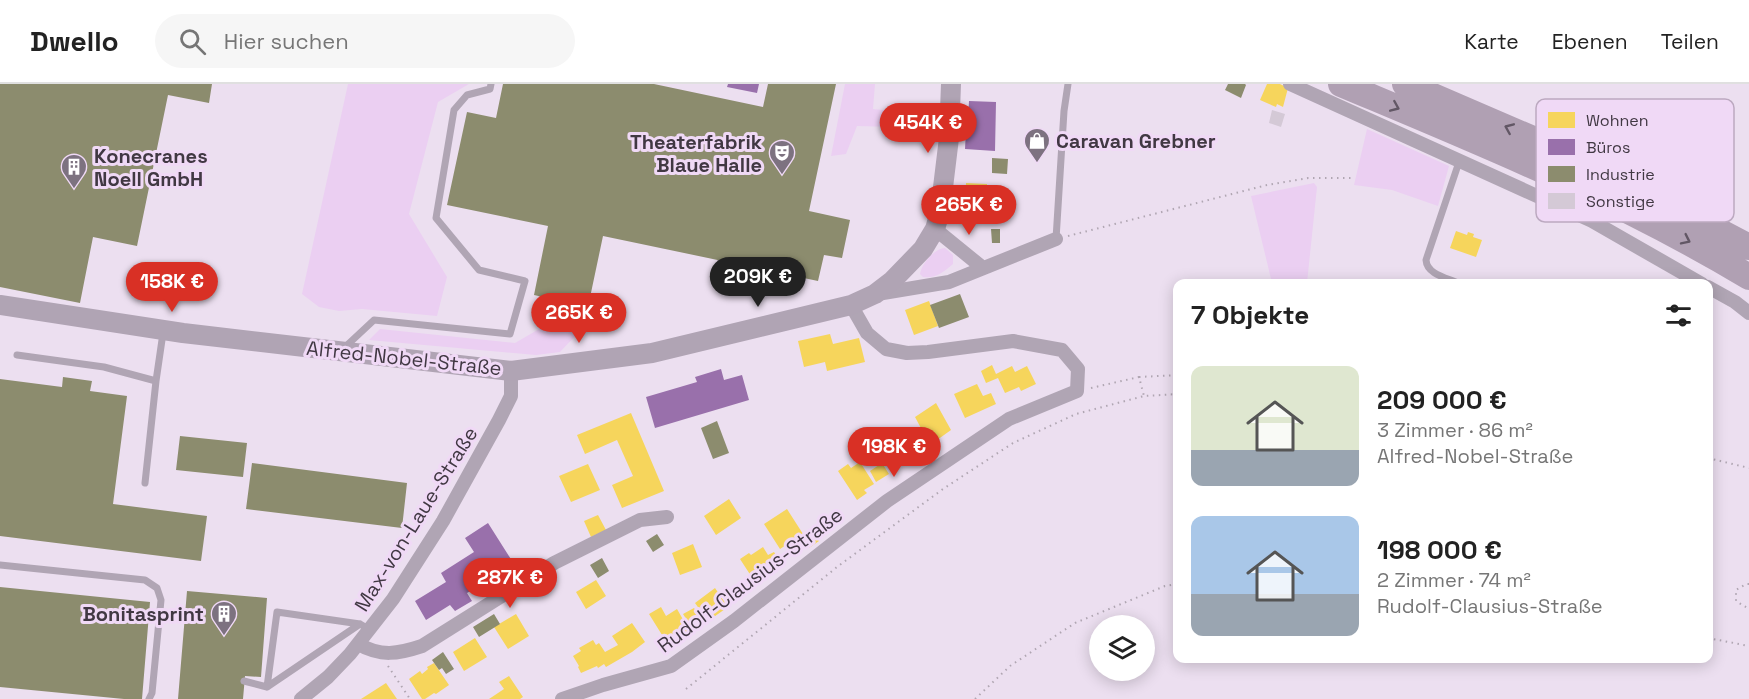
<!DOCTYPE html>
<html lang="de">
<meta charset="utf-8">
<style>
body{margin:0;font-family:"Space Grotesk",sans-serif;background:#f6f6f6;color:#222;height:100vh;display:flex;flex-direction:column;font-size:22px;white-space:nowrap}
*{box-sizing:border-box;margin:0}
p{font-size:20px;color:#767676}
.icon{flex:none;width:33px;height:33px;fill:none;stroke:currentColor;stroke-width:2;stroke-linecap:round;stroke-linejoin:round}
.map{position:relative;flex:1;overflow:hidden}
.details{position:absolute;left:1173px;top:195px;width:540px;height:384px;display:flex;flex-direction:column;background:#fff;border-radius:12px;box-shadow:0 3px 15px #0003}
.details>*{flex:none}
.controls{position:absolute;left:1089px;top:531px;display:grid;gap:12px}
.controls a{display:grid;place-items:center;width:66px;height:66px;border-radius:50%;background:#fff;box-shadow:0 3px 15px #0003;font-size:30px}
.price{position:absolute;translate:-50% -51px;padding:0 14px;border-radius:21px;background:#d93025;color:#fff;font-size:20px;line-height:39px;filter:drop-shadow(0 2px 3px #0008)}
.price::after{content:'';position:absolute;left:50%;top:36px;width:18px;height:14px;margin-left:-9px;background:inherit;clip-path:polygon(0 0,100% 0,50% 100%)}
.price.on{background:#222;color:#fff}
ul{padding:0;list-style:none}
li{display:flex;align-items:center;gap:18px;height:150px;padding:0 18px}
li span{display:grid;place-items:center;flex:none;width:168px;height:120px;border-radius:12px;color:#555}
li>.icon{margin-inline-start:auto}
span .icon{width:72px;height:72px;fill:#fffc;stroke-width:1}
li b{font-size:26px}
h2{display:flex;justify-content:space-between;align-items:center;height:72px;padding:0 18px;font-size:26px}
header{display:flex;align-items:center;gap:36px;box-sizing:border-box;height:84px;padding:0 30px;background:#fff;border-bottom:2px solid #e0e0e0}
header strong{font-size:28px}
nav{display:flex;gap:33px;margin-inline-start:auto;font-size:21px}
.search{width:420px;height:54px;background:#f6f6f6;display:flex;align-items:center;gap:15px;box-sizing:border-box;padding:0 21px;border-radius:33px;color:#767676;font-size:22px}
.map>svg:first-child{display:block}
</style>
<header>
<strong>Dwello</strong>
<div class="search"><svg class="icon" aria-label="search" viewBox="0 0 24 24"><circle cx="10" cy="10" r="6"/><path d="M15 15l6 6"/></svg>Hier suchen</div>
<nav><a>Karte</a><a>Ebenen</a><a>Teilen</a></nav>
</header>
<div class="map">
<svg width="1749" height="615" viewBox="0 0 1749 615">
<rect width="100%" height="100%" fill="#ecdff0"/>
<path fill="#ebcff2" d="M348,0h121l-31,18 -29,112 38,63 -10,39 -75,-7 -23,2 -20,-4 -17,-13z
M845,0h30l-2,25 60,6 -2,13 -74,-2 -11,28 -15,2z
M1367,45l82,37 -11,40 -46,-16 -38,-5z
M1314,99l3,4 -10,96h-35l-21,-87z
M945,164l8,7v9c-9,8 -18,15 -30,13l-3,-3c2,-11 14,-25 25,-26z
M555,216l33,7 8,7 -36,38 -24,3 -167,-15 11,-11 135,14 31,-18z"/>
<path fill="#f6d55c" d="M1267,0h13l8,4 -5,19 -6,-3 -1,3 -16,-7z
M966,99l21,1v9l14,1 -1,23 -35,-1z
M1456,147l11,4 1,-3 6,2 -1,3 9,3 -6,17 -26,-9z
M929,217l9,25 -24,9 -9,-25z
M830,250l3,10 26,-6 6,24 -38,9 -2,-9 -21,5 -6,-26z
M992,281l4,9 16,-8 3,6 12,-6 9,18 -15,7 -2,-4 -14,6 -7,-15 -12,5 -5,-12z
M977,300l6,12 8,-3 5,11 -31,14 -11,-24z
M936,319l15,27 -21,15 -15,-28z
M631,329l33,78 -42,17 -10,-23 21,-9 -16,-36 -32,14 -8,-19z
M903,348l8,12 5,-3 8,11 -7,4 -2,-3 -23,15 -11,-18 14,-9 -2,-3z
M860,378l14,22 -10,6 3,3 -10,7 -19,-29 10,-7 3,4z
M882,379l7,11 -13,8 -6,-11z
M588,380l12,26 -29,12 -12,-26z
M729,415l12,19 -25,17 -12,-19z
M787,425l16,25 8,-5 8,12 -10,7 -8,-13 -21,14 -16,-25z
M598,431l8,15 -15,7 -7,-16z
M693,460l9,23 -22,8 -8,-22z
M763,463l5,8 6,-3 6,9 -27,18 -13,-20 9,-6 2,2z
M596,496l10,16 -20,13 -10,-17z
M715,504l13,19 -20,14 -13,-18z
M661,523l5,9 11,-7 12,21 -22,13 -18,-29z
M694,524l7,10 -11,7 -7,-11z
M516,530l13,22 -21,13 -14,-22z
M632,539l13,19 -13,10 -26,15 -2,-3 -6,4 -1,-2 -16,7 -3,-6 1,-1 -6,-10 8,-5 -2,-3 14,-8 3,5 3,-2 6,9 13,-7 -6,-9z
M475,554l12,19 -23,14 -11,-19z
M434,579l15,22 -13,9 -2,-1 -9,6h-3l-13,-20 11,-8 2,3 6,-5 -1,-2z
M509,592l14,21 -3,2h-31l15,-10 -5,-7z
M386,599l11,16h-36z"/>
<path fill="#9970ab" d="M728,0h31l-2,9 -30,-6z
M969,17l27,1 -1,49 -30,-2 1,-19h-3v-10h5z
M721,285l3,11 18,-5 7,25 -94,28 -9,-31 51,-15 -2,-5z
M488,439l26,41 -47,29 5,8 -17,10 -5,-6 -24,15 -11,-19 31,-19 -5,-9 33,-21 -9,-14z"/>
<path fill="#8c8c6e" d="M0,0h212l-3,19 -41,-8 -31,151 -44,-9 -13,66 -80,-16z
M503,0h151l109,23 5,-23h68l-27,127 41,9 -8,38 -18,-3 -6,26 -215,-45 -15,71 -54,-12 14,-69 -101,-21 20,-93 29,6z
M1228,0h17l1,1 -5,13 -16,-8z
M992,74l16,1 -1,15 -15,-1z
M991,145h9v14h-8z
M960,210l9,23 -30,11 -9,-23z
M63,293l29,4 -2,10 37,5 -14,108 94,12 -6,45 -201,-25v-157l62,8z
M717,337l12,32 -16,6 -12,-31z
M180,352l67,7 -4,34 -67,-7z
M252,379l155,20 -5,45 -156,-19z
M657,450l7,11 -11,7 -7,-11z
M602,474l7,13 -11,7 -8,-13z
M0,503l150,15 -8,97h-18l-124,-12z
M187,507l80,7 -6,79 -16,-1 -2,23h-65z
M494,530l6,10 -21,13 -6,-10z
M443,568l11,17 -8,5 -4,-6 -3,2 -7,-10z"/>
<path fill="#d4c9d6" d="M1272,26l13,4 -4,13 -12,-4z"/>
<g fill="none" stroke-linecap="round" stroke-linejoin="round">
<path stroke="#b0a6b2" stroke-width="2" stroke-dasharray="1.5 4.5" stroke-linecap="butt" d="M1068,152l199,-51 41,-7h44
M1139,293l39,-2
M1091,304l48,-11 5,19
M1708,374l41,10
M1749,500h-3l-10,6v11l13,8
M1708,554l41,8
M388,582l22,33
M686,605l151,-122 106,-78 70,-46 63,-29 68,-18 34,-2
M975,615l35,-33 65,-43 90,-37 13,-2"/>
<path stroke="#b0a5b4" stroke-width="7" d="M1459,78l-33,98c1,15 22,18 34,24
M1056,155l8,-128 4,-27
M344,264l30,-28 136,14 15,-53 -46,-11 -43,-52 18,-108 13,-15 23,-6 1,-5
M17,271l87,12 52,14 7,-48
M145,399l11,-102
M0,481l145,15 12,8 4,12 -9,93 -3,6
M244,597l23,6 10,-75 83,12 10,6
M267,603l93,-63"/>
<path stroke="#b0a5b4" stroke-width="14" d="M1290,0l302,137 110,63
M935,145l48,39
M1708,203l27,15 14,11
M877,210l72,-12 107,-43
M358,560c23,13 40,10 64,2l132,-83 86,-43 27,-3
M301,615l27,-22 22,-23 43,-55 50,-78 56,-101 12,-24v-25
M562,615l41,-14 68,-19 63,-45 153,-120 122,-82 68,-28 1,-22 -16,-19 -49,-9 -85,11 -21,1 -21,-4 -19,-16 -16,-28"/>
<path stroke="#b0a4b4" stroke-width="20" d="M0,221l183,28 328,38 141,-18 199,-48 24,-11 17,-13 31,-32 12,-20 5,-17 9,-74 2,-54"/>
<path stroke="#b0a0b3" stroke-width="26" d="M1341,0c138,58 279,115 408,193
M1405,0l186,80 158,83"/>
</g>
<defs><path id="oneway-chevron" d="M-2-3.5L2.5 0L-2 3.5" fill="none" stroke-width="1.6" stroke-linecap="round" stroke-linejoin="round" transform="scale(1.5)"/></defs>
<g stroke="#625765">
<use href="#oneway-chevron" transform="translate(1395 23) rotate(23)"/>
<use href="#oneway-chevron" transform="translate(1509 44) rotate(-157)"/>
<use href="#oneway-chevron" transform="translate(1686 156) rotate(26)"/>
</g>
<defs>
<symbol id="shop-pin" viewBox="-11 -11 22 30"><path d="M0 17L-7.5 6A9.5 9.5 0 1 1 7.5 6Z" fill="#7d7280" stroke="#f0d9f6"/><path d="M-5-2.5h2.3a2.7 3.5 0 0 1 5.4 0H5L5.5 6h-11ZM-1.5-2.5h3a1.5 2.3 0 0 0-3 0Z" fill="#fff"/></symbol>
<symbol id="theatre-pin" viewBox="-11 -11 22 30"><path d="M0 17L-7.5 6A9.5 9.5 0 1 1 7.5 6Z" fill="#7d7280" stroke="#f0d9f6"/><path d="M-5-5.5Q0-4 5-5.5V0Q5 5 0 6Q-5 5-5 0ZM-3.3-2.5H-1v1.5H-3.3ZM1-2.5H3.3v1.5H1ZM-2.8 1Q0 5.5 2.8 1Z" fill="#fff"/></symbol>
<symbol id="building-pin" viewBox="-11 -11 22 30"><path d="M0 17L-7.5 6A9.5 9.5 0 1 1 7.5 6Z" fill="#7d7280" stroke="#f0d9f6"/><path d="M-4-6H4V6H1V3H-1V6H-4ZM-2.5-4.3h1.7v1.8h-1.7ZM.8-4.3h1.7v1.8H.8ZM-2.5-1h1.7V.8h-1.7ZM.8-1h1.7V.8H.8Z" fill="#fff"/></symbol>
</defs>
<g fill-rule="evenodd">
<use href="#shop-pin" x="1022" y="42" width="30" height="40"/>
<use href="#theatre-pin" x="767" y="54" width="30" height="40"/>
<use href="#building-pin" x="59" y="68" width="30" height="40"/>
<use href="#building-pin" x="209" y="515" width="30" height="40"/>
</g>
<g text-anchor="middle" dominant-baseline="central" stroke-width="6" stroke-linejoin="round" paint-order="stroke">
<g font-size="20" font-weight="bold" fill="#413843" stroke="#f0d9f6" text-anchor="start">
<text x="1056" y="57">Caravan Grebner</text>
<text x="762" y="58" text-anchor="end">Theaterfabrik<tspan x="762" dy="23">Blaue Halle</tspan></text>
<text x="94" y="72">Konecranes<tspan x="94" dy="23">Noell GmbH</tspan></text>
<text x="204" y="530" text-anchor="end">Bonitasprint</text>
</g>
<g font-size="20" fill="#413843" stroke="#f0d9f6">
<text transform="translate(404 274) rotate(6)">Alfred-Nobel-Straße</text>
<text transform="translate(416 435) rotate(-58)">Max-von-Laue-Straße</text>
<text transform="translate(750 496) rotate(-37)">Rudolf-Clausius-Straße</text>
</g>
</g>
<rect x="1536" y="15" width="198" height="123" rx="9" fill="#f0d9f6" stroke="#bca9c0" stroke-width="1.5"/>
<rect x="1548" y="28" width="27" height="16" fill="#f6d55c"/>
<rect x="1548" y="55" width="27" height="16" fill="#9970ab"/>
<rect x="1548" y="82" width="27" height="16" fill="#8c8c6e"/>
<rect x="1548" y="109" width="27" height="16" fill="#d4c9d6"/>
<g font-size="16" fill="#413843">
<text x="1586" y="42">Wohnen</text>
<text x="1586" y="69">Büros</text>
<text x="1586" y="96">Industrie</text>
<text x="1586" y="123">Sonstige</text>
</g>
</svg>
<div class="controls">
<a><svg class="icon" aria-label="layers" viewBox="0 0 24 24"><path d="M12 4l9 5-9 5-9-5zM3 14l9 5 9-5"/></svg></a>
</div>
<b class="price" style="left:928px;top:70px">454K €</b>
<b class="price" style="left:969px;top:152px">265K €</b>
<b class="price on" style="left:758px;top:224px">209K €</b>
<b class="price" style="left:172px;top:229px">158K €</b>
<b class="price" style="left:579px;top:260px">265K €</b>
<b class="price" style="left:894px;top:394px">198K €</b>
<b class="price" style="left:510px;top:525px">287K €</b>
<section class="details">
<h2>7 Objekte<svg class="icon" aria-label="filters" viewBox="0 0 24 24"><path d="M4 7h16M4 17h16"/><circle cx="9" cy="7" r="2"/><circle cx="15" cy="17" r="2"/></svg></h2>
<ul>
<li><span style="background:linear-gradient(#dfe7d0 70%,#9aa5b1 0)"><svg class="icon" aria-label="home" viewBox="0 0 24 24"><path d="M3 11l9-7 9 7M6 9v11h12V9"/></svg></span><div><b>209 000 €</b><p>3 Zimmer · 86 m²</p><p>Alfred-Nobel-Straße</p></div></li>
<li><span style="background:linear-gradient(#a9c7e8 65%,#9aa5b1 0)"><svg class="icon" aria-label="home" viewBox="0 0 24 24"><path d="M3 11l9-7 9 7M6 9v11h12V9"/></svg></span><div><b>198 000 €</b><p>2 Zimmer · 74 m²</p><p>Rudolf-Clausius-Straße</p></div></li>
</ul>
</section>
</div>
